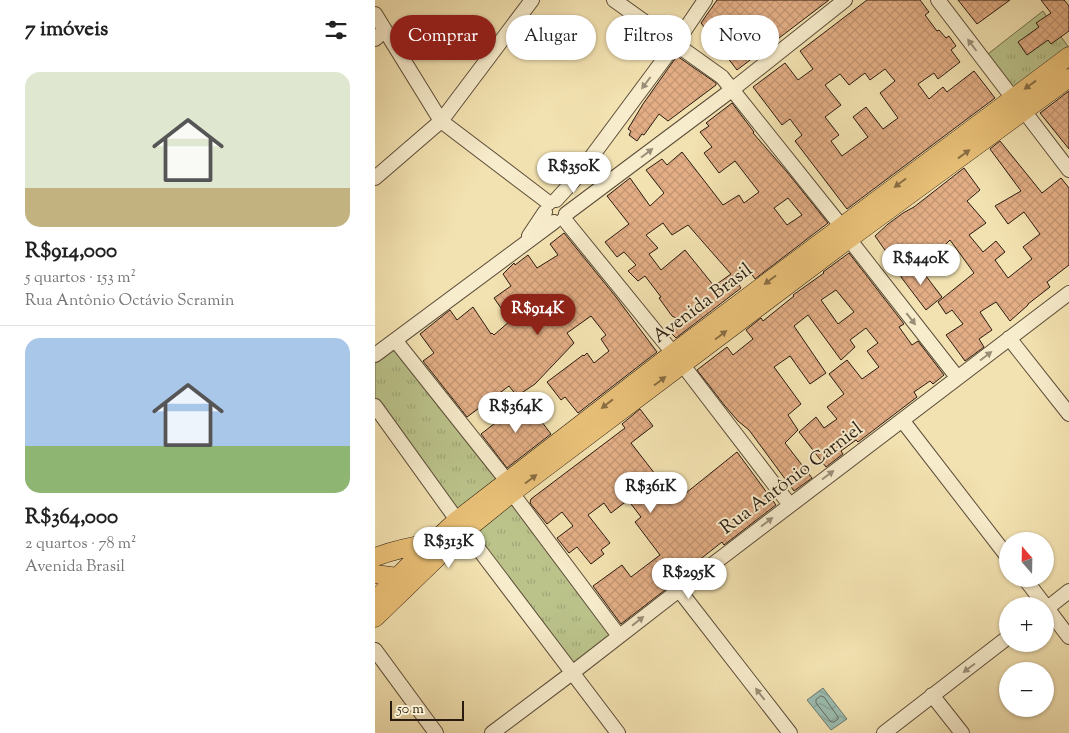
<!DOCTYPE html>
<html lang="pt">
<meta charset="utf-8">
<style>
body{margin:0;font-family:"Sorts Mill Goudy",serif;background:#f6f6f6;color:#222;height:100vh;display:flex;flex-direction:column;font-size:19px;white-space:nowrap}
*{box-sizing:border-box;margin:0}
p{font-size:16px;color:#767676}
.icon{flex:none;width:28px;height:28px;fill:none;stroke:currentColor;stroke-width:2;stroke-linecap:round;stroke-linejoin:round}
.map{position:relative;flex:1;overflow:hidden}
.panel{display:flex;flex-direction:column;background:#fff;width:375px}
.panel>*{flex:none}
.banner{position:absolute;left:15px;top:15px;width:475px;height:45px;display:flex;gap:10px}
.needle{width:32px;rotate:340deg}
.controls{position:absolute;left:624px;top:532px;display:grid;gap:10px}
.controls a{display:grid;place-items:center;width:55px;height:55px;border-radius:50%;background:#fff;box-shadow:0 1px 4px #0004;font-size:25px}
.scale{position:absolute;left:15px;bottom:12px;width:74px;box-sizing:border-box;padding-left:5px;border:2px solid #2a1b11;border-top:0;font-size:14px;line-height:18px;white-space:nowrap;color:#2a1b11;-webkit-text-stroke:4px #f7eccc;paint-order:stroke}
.price{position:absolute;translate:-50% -42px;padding:0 11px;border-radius:18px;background:#fff;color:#222;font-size:16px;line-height:32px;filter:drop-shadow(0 1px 2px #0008)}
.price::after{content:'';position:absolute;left:50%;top:30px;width:15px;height:11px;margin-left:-8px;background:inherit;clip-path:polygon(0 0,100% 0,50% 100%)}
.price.on{background:#8f2418;color:#fff}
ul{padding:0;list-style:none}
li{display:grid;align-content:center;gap:10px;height:265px;padding:0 25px}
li+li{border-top:1px solid #e0e0e0}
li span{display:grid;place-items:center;height:155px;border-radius:15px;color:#555}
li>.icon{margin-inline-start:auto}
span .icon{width:90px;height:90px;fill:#fffc;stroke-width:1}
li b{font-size:21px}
h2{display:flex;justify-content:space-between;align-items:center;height:60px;padding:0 25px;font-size:21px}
.chip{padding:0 18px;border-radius:22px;background:#fff;box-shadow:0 1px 4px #0004;font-size:18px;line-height:45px}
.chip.on{background:#8f2418;color:#fff}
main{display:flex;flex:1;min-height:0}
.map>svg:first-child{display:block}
</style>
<main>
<section class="panel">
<h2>7 imóveis<svg class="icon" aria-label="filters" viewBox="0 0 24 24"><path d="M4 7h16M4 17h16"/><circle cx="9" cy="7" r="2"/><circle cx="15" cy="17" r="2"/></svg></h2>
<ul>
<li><span style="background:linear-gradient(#dfe7d0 75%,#c2b280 0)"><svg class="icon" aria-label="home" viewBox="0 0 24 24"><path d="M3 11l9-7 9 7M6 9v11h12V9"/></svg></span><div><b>R$914,000</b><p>5 quartos · 153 m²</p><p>Rua Antônio Octávio Scramin</p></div></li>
<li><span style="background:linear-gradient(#a9c7e8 70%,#8fb573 0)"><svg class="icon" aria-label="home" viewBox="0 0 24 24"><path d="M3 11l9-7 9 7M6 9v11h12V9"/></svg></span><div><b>R$364,000</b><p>2 quartos · 78 m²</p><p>Avenida Brasil</p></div></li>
</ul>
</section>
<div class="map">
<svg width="694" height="733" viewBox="0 0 694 733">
<defs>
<pattern id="park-tufts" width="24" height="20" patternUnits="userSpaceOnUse" patternTransform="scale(1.25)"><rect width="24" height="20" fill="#bbc38b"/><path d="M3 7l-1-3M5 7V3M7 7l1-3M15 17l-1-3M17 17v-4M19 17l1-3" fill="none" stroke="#a1a777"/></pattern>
<pattern id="water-waves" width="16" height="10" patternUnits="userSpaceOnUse" patternTransform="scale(1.25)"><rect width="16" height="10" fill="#9cbdb1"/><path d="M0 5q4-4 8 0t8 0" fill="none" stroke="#87a297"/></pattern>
<pattern id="building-cross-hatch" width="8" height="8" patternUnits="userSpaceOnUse" patternTransform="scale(1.25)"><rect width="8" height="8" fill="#e3ae85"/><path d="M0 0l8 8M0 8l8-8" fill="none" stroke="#c39572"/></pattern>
</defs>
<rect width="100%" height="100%" fill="#f3e2b1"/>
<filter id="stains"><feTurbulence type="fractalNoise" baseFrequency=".004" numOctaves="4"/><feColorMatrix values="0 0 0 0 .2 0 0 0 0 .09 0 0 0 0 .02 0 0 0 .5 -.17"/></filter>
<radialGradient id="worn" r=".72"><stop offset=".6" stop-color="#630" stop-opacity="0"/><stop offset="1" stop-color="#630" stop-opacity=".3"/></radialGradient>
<path fill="url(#park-tufts)" stroke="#726f4e" d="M668,11l26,37 -57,46 -28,-37z
M20,340l112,141 -50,39 -82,-114v-51z
M137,493l107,143 -47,37 -107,-142z"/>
<path fill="url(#water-waves)" stroke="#6e7c71" d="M448,688l24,31 -16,11 -24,-30z"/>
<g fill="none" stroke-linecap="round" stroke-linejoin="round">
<path stroke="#636c61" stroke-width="1" d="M446,696l3,1 14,20v2l-4,3h-3l-15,-19v-3z"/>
</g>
<path fill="url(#building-cross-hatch)" stroke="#2a1b11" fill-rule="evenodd" d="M342,0h112l-92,70 -36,-47z
M492,0h53l9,12 -4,3 12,16 2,-1 7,8 3,-2 7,10 -5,4 9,12 -22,17 -4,-6 -16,11 11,15 14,-12 4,5 27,-21 21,27 -148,111 -52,-68 7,-6 -12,-16 -8,6 -29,-38 32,-24 13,17 15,-11 -13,-18zM510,69l10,12 -15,12 18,25 -15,11 -17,-22 -13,10 15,20 -26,19 -11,-15 8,-6 -14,-18 16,-12 -16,-20 15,-11 9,11 16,-12 5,7z
M583,0h52l-33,24z
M666,0h23l5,6v25l-18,13 -3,-4 -21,15 -9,-13 21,-15 -3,-4 15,-10z
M302,56l39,27v2l-48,36 -9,-7 -15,21 -2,-1 -5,7 -8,-6 2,-4 -3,-2 15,-25z
M694,91v58l-29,-36z
M357,103l22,29 -1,1 34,39 41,51 -73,56 -7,-10 -13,10 6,9 -65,50 -9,-9 11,-10 -6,-3 -13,-18 2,-1 -16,-21 -7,5 -10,-10 8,-6 -12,-13 -7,5 -12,-15 24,-18 -22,-28 23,-18 20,28 14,-13 -18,-23 16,-11 5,6 15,-13 41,53 16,-10 5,8 15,-11 -24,-31 -16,12 -15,-20 8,-6 -12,-15 9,-6 -3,-3zM413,198l14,17 -15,10 -13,-17zM288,223l9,12 16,-10 43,49 -17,12 -29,-36 -24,20 -12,-16 9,-6 -12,-13z
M625,141l42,52 19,-15 8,10v77l-22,17 3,5 -22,17v1l-18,16 -14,-19 -16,10 12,18 -13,9 5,8 -19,14 -19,-26 17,-11 -11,-14 -6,4 -8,-12 36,-29 -24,-33 -6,6 -2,-2 -9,9 -4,-6 -15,12 -11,-15 -16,9 -12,-17 13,-12 15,-11 11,-6 50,-39 16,22 -13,11 19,22 -17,12 14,17 13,-11 9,11 -10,8 13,18 24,-19 -9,-12 17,-13 -16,-22 -16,12 -13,-18 26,-15 -31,-42z
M189,233l52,64 41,55 -79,61 -13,-16 -4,3 -14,-18 36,-27 1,1 3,-3 7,10 15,-12 -8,-12 5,-4 -15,-19 -24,17 7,10 -39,41 -18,12 -8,-10 -42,31 -44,-56 11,-8 -14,-19 30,-24 7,10 16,-13 18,27 1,-1 2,2 16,-14 -16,-23 17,-12 -8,-12 11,-11 1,2 13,-10 9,13 21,-13 -8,-11z
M474,253l55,71 -5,3 13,18 6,-4 26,34 -11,9 -3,-3 -16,11 3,5 -59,45 -2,-2 -15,11 2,3 -17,13 -27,-35 17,-15 8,11 13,-9 -10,-12 17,-13 -15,-20 18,-14 15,19 17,-12 -12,-16 11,-8 -12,-15 -16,12 5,7 -14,13 -33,-45 -14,11 32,47 -16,11 -20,-28 -16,11 27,37 -13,11 10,15 -13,13 27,35 -18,13 -45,-61 -11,-9 -13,-15 -28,-36 30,-23 6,8 20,-16 -7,-9 15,-12 2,3 31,-25 -1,-1 31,-22 -1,-1zM461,290l18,22 -16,12 -17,-24z
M541,263l26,34 -16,13 -25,-33v-3z
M150,400l26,34 -44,34 -26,-34z
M265,409l13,17 -22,17 45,58 61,-49 39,53 -52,40 -2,-3 -24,19 1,3 -20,15 -1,-1 -13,12 -44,34 -28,-38 29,-21 9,12 29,-22 -25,-33 6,-5 -13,-17 -17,13 -7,-10 -16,12 22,28 -9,7 3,4 -13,10 -14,-17 -8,6 -12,-15 16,-12 -11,-14 -15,12 -17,-21 1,-4 94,-71 -3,-4z"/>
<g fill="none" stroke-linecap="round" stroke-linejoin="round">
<defs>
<path id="minor" d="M239,0l108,77 120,150
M563,0l74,97
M0,14l66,107 108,82
M0,39l10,-9
M649,111l45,59
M0,178l66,-57 91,-121
M181,200l19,-21 101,-136 29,-43
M191,214l167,-125 112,-89
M189,219l118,145 108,141
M154,236l16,-24
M474,239l108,138
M634,338l60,76
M20,340l112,141
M0,355l179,-133
M0,406l82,114
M527,420l105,136
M137,493l107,143
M90,531l153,202
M650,579l44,58
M304,590l111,143
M670,610l24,-19
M0,650l61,83
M557,695l30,38
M117,733l80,-60 107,-83 390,-297
M509,733l123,-95"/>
<path id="major" d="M0,557c19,-7 37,-11 57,-14
M0,574l23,3 8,4
M0,600l41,-42 41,-38 216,-167 396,-297
M0,618l90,-87 47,-38 337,-254 220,-161"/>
</defs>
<use href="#minor" stroke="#5c4d39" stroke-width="16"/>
<use href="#major" stroke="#2a1b11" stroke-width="19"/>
<use href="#minor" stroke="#f7eccc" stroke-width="14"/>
<use href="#major" stroke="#eac178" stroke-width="18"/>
</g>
<defs><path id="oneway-solid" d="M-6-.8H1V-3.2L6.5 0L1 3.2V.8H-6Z" transform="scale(1.25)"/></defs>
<g fill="#9b8e78">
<use href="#oneway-solid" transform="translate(597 45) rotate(-127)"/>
<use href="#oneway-solid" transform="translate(271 83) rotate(127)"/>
<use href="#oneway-solid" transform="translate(272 153) rotate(-37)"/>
<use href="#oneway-solid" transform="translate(536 319) rotate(52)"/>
<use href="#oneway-solid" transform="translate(611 356) rotate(-37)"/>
<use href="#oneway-solid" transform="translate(453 475) rotate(-37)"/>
<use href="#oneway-solid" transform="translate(392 522) rotate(-37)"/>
<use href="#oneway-solid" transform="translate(263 621) rotate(-38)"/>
<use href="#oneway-solid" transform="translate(594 668) rotate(143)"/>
<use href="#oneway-solid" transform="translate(385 694) rotate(-128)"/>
</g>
<g fill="#8a6e44">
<use href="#oneway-solid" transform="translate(655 85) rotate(144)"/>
<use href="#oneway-solid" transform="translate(589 154) rotate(-36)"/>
<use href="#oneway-solid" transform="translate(525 183) rotate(143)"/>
<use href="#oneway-solid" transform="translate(395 280) rotate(143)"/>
<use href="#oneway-solid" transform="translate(346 335) rotate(-37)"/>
<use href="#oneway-solid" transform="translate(285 381) rotate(-37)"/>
<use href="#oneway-solid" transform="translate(232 404) rotate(142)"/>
<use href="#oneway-solid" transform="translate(156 479) rotate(-37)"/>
</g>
<g text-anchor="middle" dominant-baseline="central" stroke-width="4" stroke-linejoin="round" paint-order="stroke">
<g font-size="19" fill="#2a1b11" stroke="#f7eccc">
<text transform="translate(328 304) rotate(-37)">Avenida Brasil</text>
<text transform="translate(417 479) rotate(-37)">Rua Antônio Carniel</text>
</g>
</g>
<rect width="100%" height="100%" filter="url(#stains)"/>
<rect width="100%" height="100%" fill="url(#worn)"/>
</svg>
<div class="controls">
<a><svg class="needle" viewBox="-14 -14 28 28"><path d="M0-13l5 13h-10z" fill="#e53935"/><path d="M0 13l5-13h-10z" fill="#767676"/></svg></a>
<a>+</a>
<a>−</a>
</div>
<div class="scale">50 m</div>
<b class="price" style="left:199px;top:194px">R$350K</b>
<b class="price" style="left:546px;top:286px">R$440K</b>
<b class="price on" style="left:163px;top:336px">R$914K</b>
<b class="price" style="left:141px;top:434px">R$364K</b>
<b class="price" style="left:276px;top:514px">R$361K</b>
<b class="price" style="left:74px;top:569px">R$313K</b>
<b class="price" style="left:314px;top:600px">R$295K</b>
<div class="banner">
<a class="chip on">Comprar</a>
<a class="chip">Alugar</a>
<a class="chip">Filtros</a>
<a class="chip">Novo</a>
</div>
</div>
</main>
